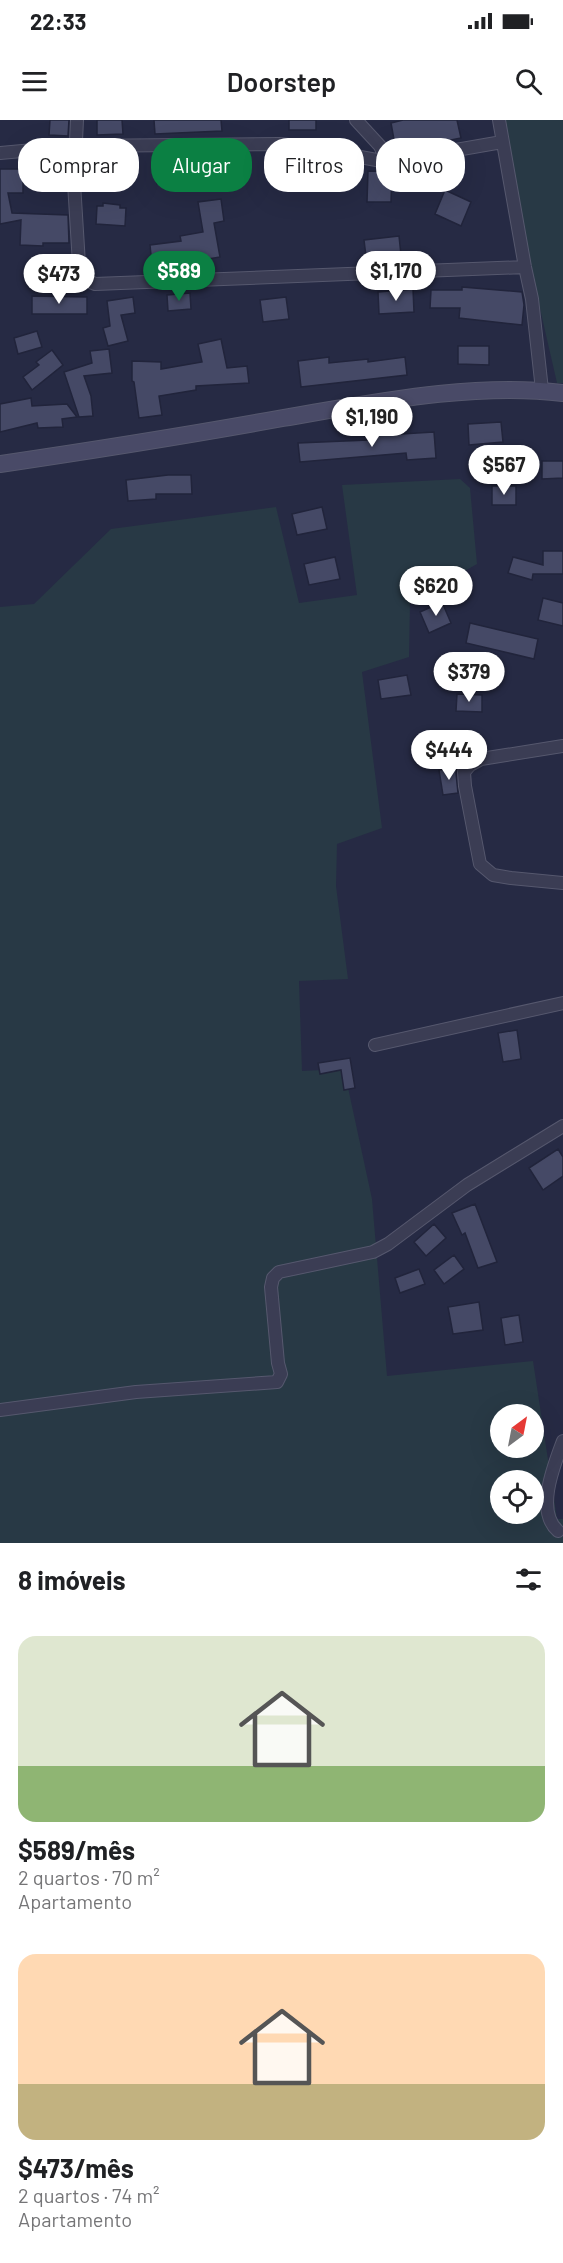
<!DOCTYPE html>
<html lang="pt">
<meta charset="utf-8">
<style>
body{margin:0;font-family:Barlow,sans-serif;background:#f6f6f6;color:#202124;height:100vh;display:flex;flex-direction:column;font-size:22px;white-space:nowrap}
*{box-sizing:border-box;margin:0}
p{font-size:20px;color:#757577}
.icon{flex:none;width:33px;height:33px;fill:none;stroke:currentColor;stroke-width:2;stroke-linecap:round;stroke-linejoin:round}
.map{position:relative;height:1423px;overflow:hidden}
.panel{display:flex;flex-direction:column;background:#fff;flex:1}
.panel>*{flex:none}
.top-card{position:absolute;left:18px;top:18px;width:528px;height:54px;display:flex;gap:12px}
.needle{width:39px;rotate:32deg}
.buttons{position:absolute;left:490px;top:1284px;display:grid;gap:12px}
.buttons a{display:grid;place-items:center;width:54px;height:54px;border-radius:50%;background:#fff;box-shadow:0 6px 24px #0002;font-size:30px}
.price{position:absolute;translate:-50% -51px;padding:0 14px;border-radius:21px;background:#fff;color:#222;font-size:20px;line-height:39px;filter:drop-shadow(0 2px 3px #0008)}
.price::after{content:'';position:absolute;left:50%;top:36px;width:18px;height:14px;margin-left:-9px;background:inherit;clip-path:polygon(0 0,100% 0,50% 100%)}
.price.current{background:#0b8043;color:#fff}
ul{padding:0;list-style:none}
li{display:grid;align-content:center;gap:12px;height:318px;padding:0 18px}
li span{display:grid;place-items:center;height:186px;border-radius:18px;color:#555}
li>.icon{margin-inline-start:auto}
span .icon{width:108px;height:108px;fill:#fffc;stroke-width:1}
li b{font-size:26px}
h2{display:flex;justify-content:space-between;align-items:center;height:72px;padding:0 18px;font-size:26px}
.tag{padding:0 21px;border-radius:24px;background:#fff;box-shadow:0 6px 24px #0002;font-size:21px;line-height:54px}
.tag.current{background:#0b8043;color:#fff}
.status{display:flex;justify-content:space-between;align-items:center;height:42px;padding:0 30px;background:#fff;direction:ltr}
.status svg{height:16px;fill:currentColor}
header{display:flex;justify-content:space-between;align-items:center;height:78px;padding:0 18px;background:#fff;font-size:27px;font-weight:600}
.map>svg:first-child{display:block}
</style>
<div class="status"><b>22:33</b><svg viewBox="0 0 49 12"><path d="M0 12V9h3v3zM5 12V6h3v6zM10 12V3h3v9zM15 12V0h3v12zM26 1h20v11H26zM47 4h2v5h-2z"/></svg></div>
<header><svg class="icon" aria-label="menu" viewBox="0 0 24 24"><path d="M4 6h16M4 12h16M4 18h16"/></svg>Doorstep<svg class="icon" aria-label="search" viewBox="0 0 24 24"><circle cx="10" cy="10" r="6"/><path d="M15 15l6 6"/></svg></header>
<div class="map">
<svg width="563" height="1423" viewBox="0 0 563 1423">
<rect width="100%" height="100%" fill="#262a44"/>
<path fill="#283945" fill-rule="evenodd" d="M501,0h62v263h-6l-55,-241z
M460,359l10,9 7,76 -67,38 -1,55 -47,15 20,156 -45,16 -1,42 12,93 -49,2 3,90 42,-2 28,130 15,177 146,-15 24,158h6v24h-563v-936l34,-3 77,-75 165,-22 23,96 58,-8 -15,-110zM501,1294h33v34h-33zM501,1360h33v34h-33z"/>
<path fill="#454966" stroke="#21243b" stroke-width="1.5" d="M50,0h19l-1,16 -19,-1z
M97,0h25l1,14 -26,1z
M154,0h67l1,11 -67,3z
M289,0h27v10h-27z
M403,0h54l4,18 -65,13 -5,-28z
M133,37l1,25 -38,1 -1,-25z
M186,42l2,19 -31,3 -2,-19z
M0,49h23v24h-15l4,20 56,2 1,28h-26v3l-23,-1 1,-25 -21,4z
M368,51l24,1 -1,30h-24z
M445,70l26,12 -10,24 -26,-12z
M221,79l3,22 -10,2 6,34 -35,6v-1l-33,3 -2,-20 31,-4 -1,-5 23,-4 -5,-30z
M103,83l17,2v3h6l-1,18 -29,-2 1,-18h6z
M399,116l3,28 -35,1 -3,-25z
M462,167l60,5 2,13 -2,20 -63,-7 1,-10h-30l1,-18h31z
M413,169l1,23 -35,2 -1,-22z
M190,173l1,16 -23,2 -1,-16z
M32,176l55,1v17h-55z
M133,177l2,16 -14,2 7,26 -20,5 -5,-18 7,-2 -3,-25z
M286,177l3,22 -26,3 -3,-22z
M37,211l5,16 -24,7 -4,-16z
M221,219l6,29 20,-2 2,17 -53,3v4l-37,6 3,19 -23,3 -5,-36 -2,-1v-20l29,1v7l41,-7 -4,-18z
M458,226h31v19l-31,-1z
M109,229l3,24 -28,3 7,20 2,20 -14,1 -15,-45 28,-9 -2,-12z
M52,230l11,15 -31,25 -9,-13 16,-12 -3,-3z
M329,237v6l39,-4v3l37,-5 2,18 -106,12 -3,-26z
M31,278l1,8 35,-2 10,13 -15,2 1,8 -25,1 -1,-5 -37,9v-28z
M501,302l2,20 -34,3 -1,-21z
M434,312l2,26 -29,2 -1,-7 -106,9 -2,-19 70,-3v-4z
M542,341h21v17l-21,1z
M168,355h23l1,19h-36v5l-28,2 -2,-21z
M492,366h24v19h-24z
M322,387l5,22 -30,6 -5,-21z
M543,431h20v23h-30l-1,6 -24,-7 5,-16 30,8z
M335,437l5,22 -31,6 -5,-21z
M543,478l20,5v23l-25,-6z
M442,482l9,21 -22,10 -9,-21z
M470,503l68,16 -4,20 -68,-16z
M407,555l4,20 -30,4 -3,-19z
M457,574l25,1v17l-26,-1z
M457,647l-1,6 2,20 -15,2 -4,-25z
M517,910l4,29 -18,3 -5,-29z
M350,938l5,30 -11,2 -3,-20 -21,4 -2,-11z
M558,1029l5,8v19l-20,14 -14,-22z
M475,1084l22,58 -19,6 -13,-35 -3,2 -10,-22z
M434,1104l12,14 -20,18 -12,-14z
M454,1135l10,14 -20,15 -10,-14z
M419,1149l6,15 -25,9 -5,-15z
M479,1182l4,28 -30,4 -5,-27z
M519,1195l4,27 -18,3 -4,-27z"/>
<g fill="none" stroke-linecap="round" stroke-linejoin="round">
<defs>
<path id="minor" d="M77,0l-3,63 5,81 9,17 7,3 430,-17
M356,0l24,26 7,16
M499,0l26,147 7,32 10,91
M0,33l77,-7 202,-2 28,3 80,15 115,-20
M563,626l-82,13 -11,6 -6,7 1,14 15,78 13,11 18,3 52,5
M375,925l188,-42
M0,1290l136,-18 141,-10 4,-8 -3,-11 -7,-76 2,-9 6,-6 94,-20 15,-8 79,-59 96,-59
M558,1411c-23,-20 -4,-66 5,-90"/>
<path id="secondary" d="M0,344c95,-14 189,-29 283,-46 89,-15 190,-36 280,-25"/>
</defs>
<use href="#minor" stroke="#56586e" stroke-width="14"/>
<use href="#secondary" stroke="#56586e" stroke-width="18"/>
<use href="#minor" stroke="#3b3d54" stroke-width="12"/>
<use href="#secondary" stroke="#494a67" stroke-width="16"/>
</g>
</svg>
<div class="buttons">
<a><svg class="needle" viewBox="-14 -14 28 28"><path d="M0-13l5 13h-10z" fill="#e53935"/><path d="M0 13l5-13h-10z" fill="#757577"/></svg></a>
<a><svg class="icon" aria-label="locate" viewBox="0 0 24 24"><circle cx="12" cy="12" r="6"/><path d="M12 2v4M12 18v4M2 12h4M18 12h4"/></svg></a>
</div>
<b class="price current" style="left:179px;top:182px">$589</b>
<b class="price" style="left:396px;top:182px">$1,170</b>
<b class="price" style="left:59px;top:185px">$473</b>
<b class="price" style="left:372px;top:328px">$1,190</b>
<b class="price" style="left:504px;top:376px">$567</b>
<b class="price" style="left:436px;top:497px">$620</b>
<b class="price" style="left:469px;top:583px">$379</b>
<b class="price" style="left:449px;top:661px">$444</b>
<div class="top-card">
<a class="tag">Comprar</a>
<a class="tag current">Alugar</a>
<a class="tag">Filtros</a>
<a class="tag">Novo</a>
</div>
</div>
<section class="panel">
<h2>8 imóveis<svg class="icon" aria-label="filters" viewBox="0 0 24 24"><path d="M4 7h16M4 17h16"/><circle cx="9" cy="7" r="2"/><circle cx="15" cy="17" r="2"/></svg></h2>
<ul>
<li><span style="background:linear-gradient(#dfe7d0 70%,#8fb573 0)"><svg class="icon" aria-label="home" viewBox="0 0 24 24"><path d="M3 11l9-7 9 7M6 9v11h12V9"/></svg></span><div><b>$589/mês</b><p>2 quartos · 70 m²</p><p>Apartamento</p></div></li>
<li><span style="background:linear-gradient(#ffd9b3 70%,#c2b280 0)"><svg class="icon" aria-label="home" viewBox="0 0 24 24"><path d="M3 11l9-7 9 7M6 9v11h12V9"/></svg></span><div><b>$473/mês</b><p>2 quartos · 74 m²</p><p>Apartamento</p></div></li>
</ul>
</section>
